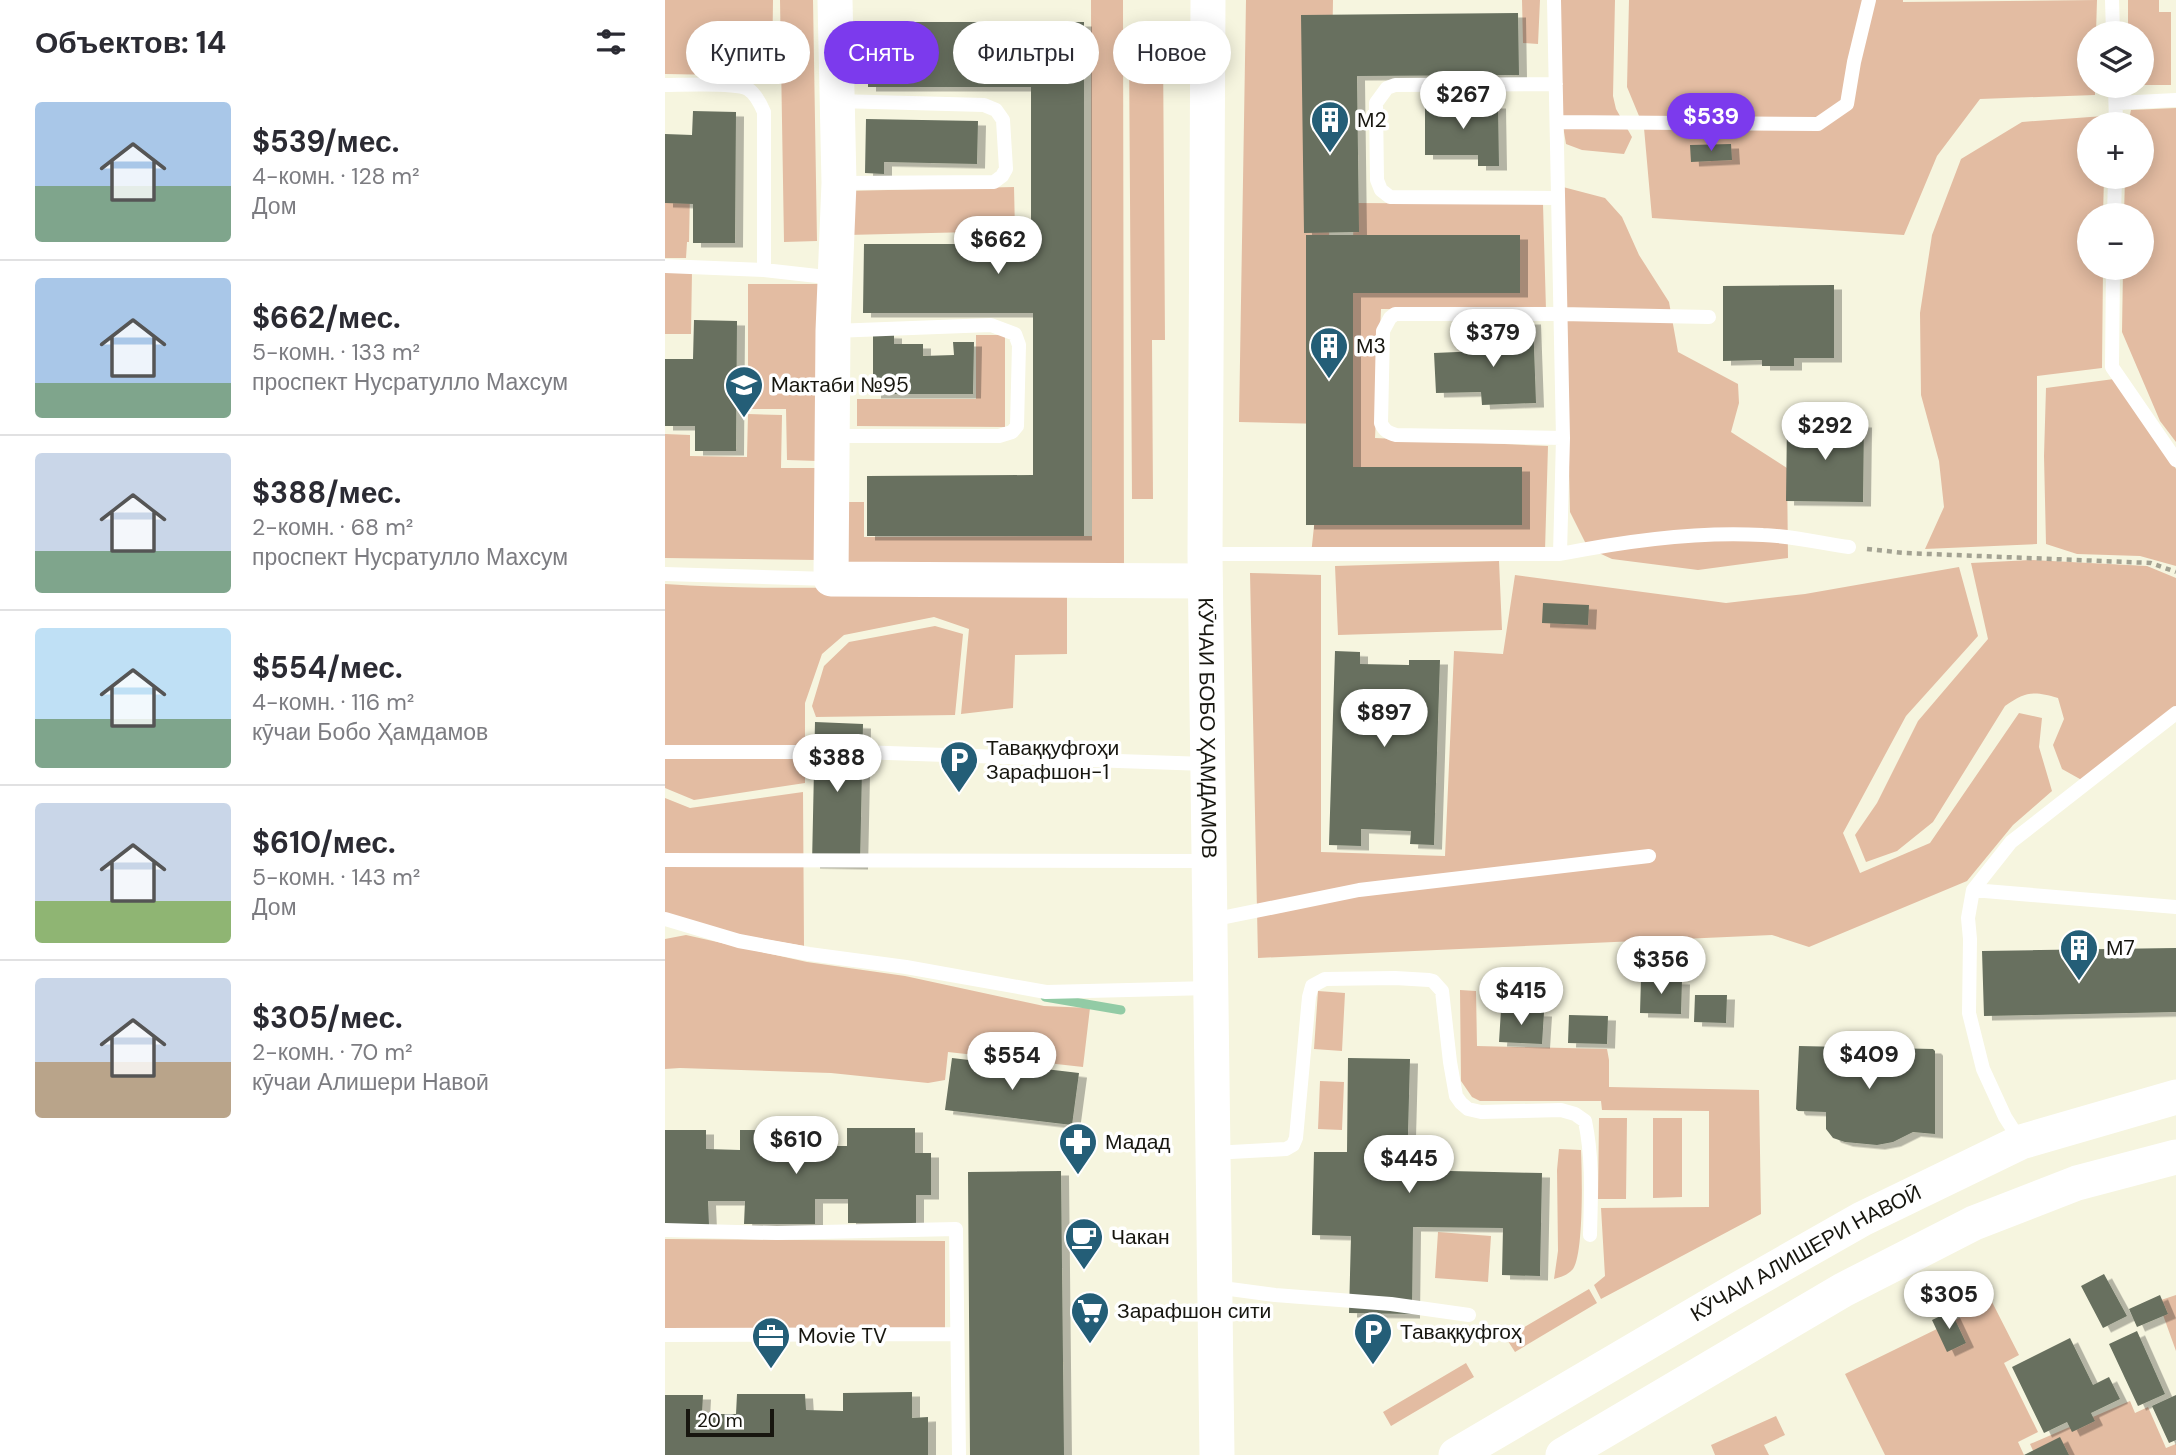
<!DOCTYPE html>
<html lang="ru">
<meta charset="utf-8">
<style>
body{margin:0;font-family:"DM Sans",sans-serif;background:#f2f2f3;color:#2b2b33;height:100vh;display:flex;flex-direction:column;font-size:26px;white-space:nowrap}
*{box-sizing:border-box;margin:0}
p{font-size:23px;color:#7c7c81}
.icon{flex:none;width:38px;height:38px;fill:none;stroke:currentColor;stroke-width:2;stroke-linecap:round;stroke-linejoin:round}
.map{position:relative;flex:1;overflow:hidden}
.panel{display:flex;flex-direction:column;background:#fff;width:665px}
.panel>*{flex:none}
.guide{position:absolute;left:21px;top:21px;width:665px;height:63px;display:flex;gap:14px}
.controls{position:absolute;left:1412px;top:21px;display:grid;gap:14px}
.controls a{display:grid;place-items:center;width:77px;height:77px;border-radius:50%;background:#fff;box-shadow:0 4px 18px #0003;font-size:35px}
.scale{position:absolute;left:21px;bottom:18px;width:88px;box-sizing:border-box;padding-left:7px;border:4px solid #17160f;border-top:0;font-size:19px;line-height:24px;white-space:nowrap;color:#17160f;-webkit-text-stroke:5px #fff;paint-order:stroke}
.price{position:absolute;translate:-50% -60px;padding:0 16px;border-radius:24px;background:#fff;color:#222;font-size:23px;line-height:46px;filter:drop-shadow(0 2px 4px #0008)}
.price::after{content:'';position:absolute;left:50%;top:42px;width:21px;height:16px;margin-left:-10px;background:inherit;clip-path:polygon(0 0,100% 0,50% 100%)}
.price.on{background:#7c3aed;color:#fff}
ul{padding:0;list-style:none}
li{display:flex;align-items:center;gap:21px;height:175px;padding:0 35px}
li+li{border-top:2px solid #e1e1e2}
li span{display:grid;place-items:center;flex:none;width:196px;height:140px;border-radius:7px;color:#555}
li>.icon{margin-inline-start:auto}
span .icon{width:84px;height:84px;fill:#fffc;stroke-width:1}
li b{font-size:30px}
h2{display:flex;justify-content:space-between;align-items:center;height:84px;padding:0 35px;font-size:30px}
.tag{padding:0 24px;border-radius:32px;background:#fff;box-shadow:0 4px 18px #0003;font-size:24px;line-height:63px}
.tag.on{background:#7c3aed;color:#fff}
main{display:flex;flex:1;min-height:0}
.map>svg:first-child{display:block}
</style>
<main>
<section class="panel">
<h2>Объектов: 14<svg class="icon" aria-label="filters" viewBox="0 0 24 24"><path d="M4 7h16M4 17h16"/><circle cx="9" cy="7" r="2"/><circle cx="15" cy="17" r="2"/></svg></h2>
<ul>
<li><span style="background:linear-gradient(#a9c7e8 60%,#7fa58c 0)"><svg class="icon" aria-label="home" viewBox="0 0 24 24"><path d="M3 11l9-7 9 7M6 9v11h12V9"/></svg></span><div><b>$539/мес.</b><p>4-комн. · 128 m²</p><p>Дом</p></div></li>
<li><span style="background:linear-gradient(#a9c7e8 75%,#7fa58c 0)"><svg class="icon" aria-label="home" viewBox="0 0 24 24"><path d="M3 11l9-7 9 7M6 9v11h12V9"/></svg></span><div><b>$662/мес.</b><p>5-комн. · 133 m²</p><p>проспект Нусратулло Махсум</p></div></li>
<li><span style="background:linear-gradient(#c9d6e8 70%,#7fa58c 0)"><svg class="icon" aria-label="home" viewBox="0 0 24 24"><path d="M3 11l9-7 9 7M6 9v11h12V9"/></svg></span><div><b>$388/мес.</b><p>2-комн. · 68 m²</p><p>проспект Нусратулло Махсум</p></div></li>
<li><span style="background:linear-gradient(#bfe0f5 65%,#7fa58c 0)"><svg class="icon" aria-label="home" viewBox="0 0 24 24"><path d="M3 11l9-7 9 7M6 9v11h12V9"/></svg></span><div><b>$554/мес.</b><p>4-комн. · 116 m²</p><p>кӯчаи Бобо Ҳамдамов</p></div></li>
<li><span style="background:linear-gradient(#c9d6e8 70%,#8fb573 0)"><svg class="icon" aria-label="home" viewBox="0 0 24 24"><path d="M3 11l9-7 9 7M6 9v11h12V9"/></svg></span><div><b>$610/мес.</b><p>5-комн. · 143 m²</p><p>Дом</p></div></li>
<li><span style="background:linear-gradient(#c9d6e8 60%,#b9a48a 0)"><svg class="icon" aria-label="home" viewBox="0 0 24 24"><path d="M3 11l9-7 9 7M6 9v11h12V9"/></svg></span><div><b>$305/мес.</b><p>2-комн. · 70 m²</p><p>кӯчаи Алишери Навоӣ</p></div></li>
</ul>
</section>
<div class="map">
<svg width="1511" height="1455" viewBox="0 0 1511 1455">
<defs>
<filter id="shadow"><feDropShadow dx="8" dy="4.5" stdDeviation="0" flood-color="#0004"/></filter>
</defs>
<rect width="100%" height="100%" fill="#f6f5df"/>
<path fill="#e3bca2" d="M0,0h108l-1,76 -107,-2z
M115,0h33l4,241 -33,1z
M426,0h32l1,571 -287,1v-70h27v35l228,-1z
M581,0h87l-7,424 -87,-2z
M857,0h18l-2,44 -15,-1z
M894,0h56l-2,96 3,13 16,28 -8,17 -42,-4 -16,-6 -6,-36z
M964,0h274v2l194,-2 -1,33h-7v53h6v9l-115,4 -43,57 -33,79 -252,-17 -8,-90 -17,-41z
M1463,0h31v12h12v73h-29v-52h-14z
M464,47h34l2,293h-13l1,159h-21z
M1511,108v334l-16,-21 -38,-89 1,-64h19v-53h-18l1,-38h17v-53h-14l3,-14z
M1439,116v8h-15v53h15l-1,38h-14v53h14l-1,100 -65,8v168l-112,5 19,-42 -5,-46 -18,-66 -1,-82 12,-78 29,-76 61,-37z
M349,187l1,44 -168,4 -1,-44z
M898,187l42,11 17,19 17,38 30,47 9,50 60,32 1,19 -8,29 56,36 1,90 -90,12 -86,-11 -24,-11 -18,-36z
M0,191h25l-1,51h-2l-1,16h-21z
M689,203l189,1 3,106 -165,-1 -6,129 173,8 -3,105 -234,4 5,-48 31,-32z
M0,271h27l-1,63h-26z
M83,284h70v177l-31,-1 -1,-51h-38z
M311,335h29v92l-148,-1v-27h119z
M1449,379l62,90v97l-36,-10 -63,-2 -31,-10 -2,-88 2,-68z
M83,414l34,1 -1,53h38l-2,92 -152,-2v-124l25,1v21l57,1z
M1366,560l116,6 29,12v131l-89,74 -25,-14 -9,-24 11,-26 -6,-21c-24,-7 -32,-7 -53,8l-72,116 -36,29 -31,11 -11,-27 22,-32 41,-82 70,-82 -17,-76z
M834,561l3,69 -164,5 -3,-69z
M1294,567l19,69 -72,80 -63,117 17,40 70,-30 89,-130 23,5 -3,29 13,44 -39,34 -46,56 -158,66 -37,-12 -514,23 -8,-385 71,2v277l124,4 9,-205 49,3 12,-79 211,28 79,-9z
M402,580v74l-52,1 -2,53 -52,6 8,-85 -35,-12 -90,18 -22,19 -17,49v80l-111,17 -29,-12v-204c133,9 269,0 402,-4z
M270,626l28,8 -8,81 -139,2 -4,-11 12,-40 25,-24z
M138,792l1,154 -63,-11 -76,-21v-116l25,10z
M21,935l121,27 98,14 139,30 46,2 -7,59 -135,-15 -3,28 -17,3 -97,-10 -151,-5 -15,1v-130z
M795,990l16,1 1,55 130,3 2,11v27l150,3 2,124 -160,85 -7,-14 11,-9 -4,-68 108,-1v-96l-107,-1 -1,-9h-121l-8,-4 -11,-16z
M653,991l27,2 -3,58 -28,-2z
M655,1081l24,1 -2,48 -24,-1z
M934,1118h28l-1,81h-28z
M988,1118h29v79l-29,1z
M894,1149l22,1c1,22 3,103 -8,119 -5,6 -12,8 -19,10l4,-28 -1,-81z
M773,1232l53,4 -3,46 -53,-4z
M0,1239l280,2v88l-280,-1z
M924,1289l8,14 -82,49 -9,-14z
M1511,1295v56l-18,-50z
M1327,1302l27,53 -15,8 34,69 -20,10 6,13h-139l-40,-81z
M801,1363l8,14 -83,49 -8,-14z
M1465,1401l5,12 13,-6 18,41 10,-4v11h-141l-5,-11z
M1111,1416l9,19 -21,10 5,10h-54l-4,-10z"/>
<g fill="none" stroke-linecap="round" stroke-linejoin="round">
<path stroke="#92cba5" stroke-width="9" d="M380,997l76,13"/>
</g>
<path fill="#67705f" filter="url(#shadow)" d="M853,13l1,62 -162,1 2,156 -55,1 -3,-218z
M203,22h216v514h-217v-60l166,-1v-162h-170l1,-69h167v-157h-163z
M760,104h73l1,62h-21v-11h-53z
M28,111l43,1 -1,131h-42v-39l-28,-1v-69l27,1z
M201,119l112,2 -1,43 -93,-2v12l-19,-1z
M1066,144l1,16 -41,2 -1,-17z
M641,235h214v58h-167v174h169v58h-216z
M1169,285v73h-40v8h-32v-6l-39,1v-75z
M29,320l43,1 -1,130h-41v-25h-30v-67h28z
M868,320l3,83 -54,2 -1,-13 -45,1 -2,-40 70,-3v-29z
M208,333l21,1v10h29v12l31,-1 -1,-13h21l-1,52h-100z
M1122,422l77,1 -1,79 -77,-1z
M878,603l46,2 -1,20 -46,-2z
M670,651l25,1v12l49,1v-5h31l-6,185 -24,-1 1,-13 -50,-2v17l-32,-1z
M150,722l48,2 -3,141 -48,-1z
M1511,948v64l-192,4 -2,-65z
M976,978l41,2 -1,34 -41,-1z
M1030,995h32l-1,28 -32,-1z
M836,1010l43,2 -2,32 -43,-2z
M904,1015l39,1 -1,28 -39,-1z
M1134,1046l134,3 2,2v83l-22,-2 -20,10 -16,3 -32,-3 -12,-4 -7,-9v-17l-28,-1 -2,-2z
M287,1058l127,15 -7,52 -127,-15z
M683,1058l62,1 -3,111 135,3 -2,103 -38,-1 1,-47 -90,-1 -1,87 -63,-1 2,-77 -39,-1 2,-83h33z
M182,1128h68v25h16v42h-15v28h-68v-24h-33v25h-71l1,-23h-37l1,24h-44v-95h41v19l34,1v-20h69v16h38z
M396,1171l3,284h-94l-2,-283z
M1439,1274l23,42 -24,12 -22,-42z
M1495,1295l8,19 -31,13 -8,-18z
M1286,1311l15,32 -19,9 -15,-32z
M1472,1331l28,63 -27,12 -29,-62z
M1405,1338l23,47 16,-8 11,22 -29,14 4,8 -23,11 -5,-10 -23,11 -32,-66z
M247,1392v26l16,-1v38h-263v-60h38l-1,19h34l1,-20h68l1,16 37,1v-18z
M1511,1395v45l-7,3 -17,-37z
M1395,1437l9,18h-45z"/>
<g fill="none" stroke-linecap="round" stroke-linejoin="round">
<path stroke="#a3a292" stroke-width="4.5" stroke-dasharray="5 5" stroke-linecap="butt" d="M1202,549l38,4 246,10 25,9"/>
<path stroke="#fff" stroke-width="14" d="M1447,0l1,33
M891,84l-161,1 -8,3 -11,15 1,77 4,10 9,7 168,1
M0,85c17,0 70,-3 83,4 8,5 13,16 16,23v158
M1450,86l1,38
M172,101l147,4 12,5 7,10 3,49 -4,7 -8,6 -155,1
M1451,103l60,-3
M892,122l261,2 29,-20 7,-42 15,-62
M1449,215l1,-38
M0,266l99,4 71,8
M1448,268l-1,99 64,93
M168,331l158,-6 24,9 4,11 -2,81 -5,6 -13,4h-166
M898,438l-167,-3c-7,-2 -12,-4 -15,-12l2,-92 7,-13 5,-4h166l148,3
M541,554h354l3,-116 -9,-438
M895,554c65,-13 137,-23 203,-19 29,1 58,8 86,12
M0,574l165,5
M0,752h194l347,12
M0,860l544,1
M1308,890l203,17
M0,919l74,22 70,13 97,13 140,25 165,-4
M546,920l148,-30 290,-34
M1356,1142l-16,-25 -22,-48 -14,-56 1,-74 -2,-21 5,-28 38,-48 165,-129
M548,1153l73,-4 7,-4 3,-7 13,-141 3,-11 13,-7 70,-1 34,2 4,1 9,10 8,71 6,34 5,7 7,6 13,3 80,-2 14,4 10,7c8,38 6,75 5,114
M0,1230l112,3 179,-4 3,226
M550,1287l60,8 116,9 78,11
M0,1335l292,-1"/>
<g stroke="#fff" stroke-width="35">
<path d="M170,0l4,183 -6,148 -2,248 374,2"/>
<path id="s1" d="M543,0l-3,554 12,901"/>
<path id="s2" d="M791,1455l274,-161 132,-75 159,-77 155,-45"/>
<path d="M898,1455l280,-165 131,-67 103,-40 99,-26"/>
</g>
</g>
<defs>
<symbol id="building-pin" viewBox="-11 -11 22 30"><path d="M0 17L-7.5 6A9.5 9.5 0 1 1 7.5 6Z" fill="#245e77" stroke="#fff"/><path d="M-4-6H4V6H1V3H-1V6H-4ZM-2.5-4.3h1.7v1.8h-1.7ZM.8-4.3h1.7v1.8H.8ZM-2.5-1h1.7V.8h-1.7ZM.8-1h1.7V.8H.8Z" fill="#fff"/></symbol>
<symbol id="school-pin" viewBox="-11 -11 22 30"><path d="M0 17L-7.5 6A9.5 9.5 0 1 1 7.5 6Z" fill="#245e77" stroke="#fff"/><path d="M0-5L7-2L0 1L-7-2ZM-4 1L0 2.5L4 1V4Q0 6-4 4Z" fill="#fff"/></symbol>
<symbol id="parking-pin" viewBox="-11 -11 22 30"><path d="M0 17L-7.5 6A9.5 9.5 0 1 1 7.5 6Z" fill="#245e77" stroke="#fff"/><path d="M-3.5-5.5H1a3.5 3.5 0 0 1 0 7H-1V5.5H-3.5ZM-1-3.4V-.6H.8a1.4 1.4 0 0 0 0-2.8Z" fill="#fff"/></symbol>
<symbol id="pharmacy-pin" viewBox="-11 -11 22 30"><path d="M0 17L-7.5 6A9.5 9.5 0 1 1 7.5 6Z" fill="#245e77" stroke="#fff"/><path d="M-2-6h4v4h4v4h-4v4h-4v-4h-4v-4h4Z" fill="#fff"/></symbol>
<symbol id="cafe-pin" viewBox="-11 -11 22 30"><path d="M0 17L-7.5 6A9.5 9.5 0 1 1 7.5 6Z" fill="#245e77" stroke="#fff"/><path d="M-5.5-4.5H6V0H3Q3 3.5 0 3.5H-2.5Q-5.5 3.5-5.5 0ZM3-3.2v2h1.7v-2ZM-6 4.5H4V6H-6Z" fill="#fff"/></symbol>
<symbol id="supermarket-pin" viewBox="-11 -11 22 30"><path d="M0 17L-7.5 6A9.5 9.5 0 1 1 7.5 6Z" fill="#245e77" stroke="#fff"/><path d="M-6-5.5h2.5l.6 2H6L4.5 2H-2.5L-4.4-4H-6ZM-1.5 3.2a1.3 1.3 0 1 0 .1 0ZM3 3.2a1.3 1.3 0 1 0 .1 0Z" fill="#fff"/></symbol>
<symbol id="office-pin" viewBox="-11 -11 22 30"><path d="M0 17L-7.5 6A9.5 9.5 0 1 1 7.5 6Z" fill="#245e77" stroke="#fff"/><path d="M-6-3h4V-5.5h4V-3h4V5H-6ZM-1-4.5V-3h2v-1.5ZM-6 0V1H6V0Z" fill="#fff"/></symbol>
</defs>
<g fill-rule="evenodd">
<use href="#building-pin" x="643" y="98" width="44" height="60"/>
<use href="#building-pin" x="642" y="324" width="44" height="60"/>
<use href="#school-pin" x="57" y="363" width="44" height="60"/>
<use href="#parking-pin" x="272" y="738" width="44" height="60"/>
<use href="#building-pin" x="1392" y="926" width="44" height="60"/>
<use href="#pharmacy-pin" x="391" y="1120" width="44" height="60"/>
<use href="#cafe-pin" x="397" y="1215" width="44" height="60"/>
<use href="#supermarket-pin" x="403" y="1289" width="44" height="60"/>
<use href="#parking-pin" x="686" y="1310" width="44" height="60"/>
<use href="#office-pin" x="84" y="1314" width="44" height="60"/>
</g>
<g text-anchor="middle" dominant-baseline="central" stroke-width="7" stroke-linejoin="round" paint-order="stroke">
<g font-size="21" fill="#17160f" stroke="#fff" text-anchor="start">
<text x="692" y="120">М2</text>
<text x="691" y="346">М3</text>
<text x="106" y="385">Mактаби №95</text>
<text x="321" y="748">Таваққуфгоҳи<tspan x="321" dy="24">Зарафшон-1</tspan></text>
<text x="1441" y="948">М7</text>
<text x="440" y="1142">Мадад</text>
<text x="446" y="1237">Чакан</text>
<text x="452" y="1311">Зарафшон сити</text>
<text x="735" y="1332">Таваққуфгоҳ</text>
<text x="133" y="1336">Movie TV</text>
</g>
<g font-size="21" fill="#17160f" stroke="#fff">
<text stroke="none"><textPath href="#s1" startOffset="728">КӮЧАИ БОБО ҲАМДАМОВ</textPath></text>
<text stroke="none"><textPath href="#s2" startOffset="404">КӮЧАИ АЛИШЕРИ НАВОӢ</textPath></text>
</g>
</g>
</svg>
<div class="controls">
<a><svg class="icon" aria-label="layers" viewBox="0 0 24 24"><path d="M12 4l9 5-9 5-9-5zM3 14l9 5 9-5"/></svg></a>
<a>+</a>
<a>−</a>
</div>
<div class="scale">20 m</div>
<b class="price" style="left:798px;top:131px">$267</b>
<b class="price on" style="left:1046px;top:153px">$539</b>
<b class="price" style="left:333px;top:276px">$662</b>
<b class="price" style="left:828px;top:369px">$379</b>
<b class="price" style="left:1160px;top:462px">$292</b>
<b class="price" style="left:719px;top:749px">$897</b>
<b class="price" style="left:172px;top:794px">$388</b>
<b class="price" style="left:996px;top:996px">$356</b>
<b class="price" style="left:856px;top:1027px">$415</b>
<b class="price" style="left:1204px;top:1091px">$409</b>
<b class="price" style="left:347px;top:1092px">$554</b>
<b class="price" style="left:131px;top:1176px">$610</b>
<b class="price" style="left:744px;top:1195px">$445</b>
<b class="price" style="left:1284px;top:1331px">$305</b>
<div class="guide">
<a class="tag">Купить</a>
<a class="tag on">Снять</a>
<a class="tag">Фильтры</a>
<a class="tag">Новое</a>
</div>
</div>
</main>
